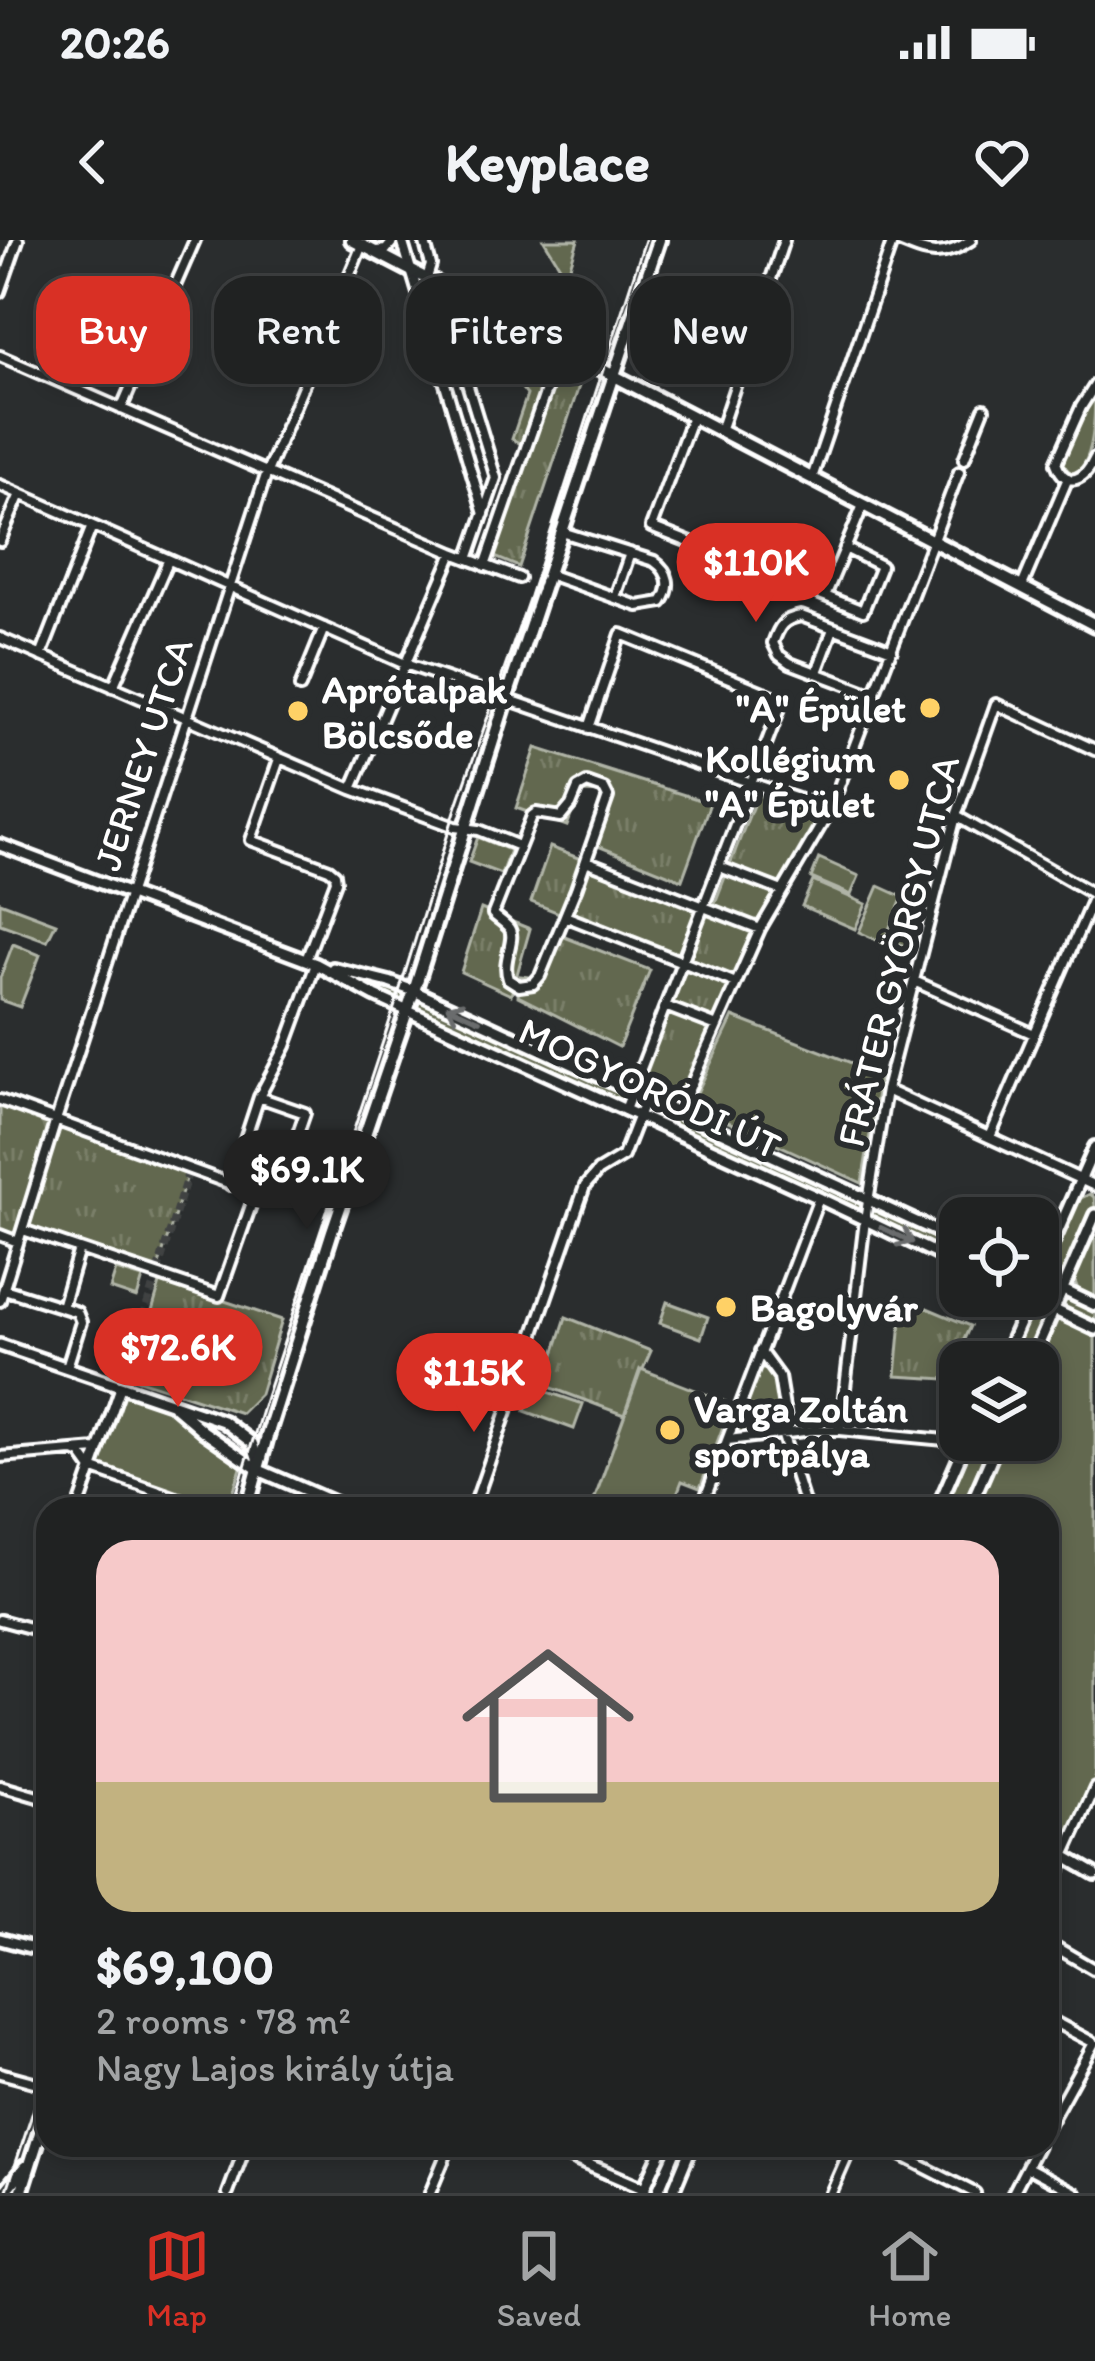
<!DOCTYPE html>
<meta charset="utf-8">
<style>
body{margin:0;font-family:Itim,sans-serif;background:#2d2f2f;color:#f1f3f6;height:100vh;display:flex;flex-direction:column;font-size:45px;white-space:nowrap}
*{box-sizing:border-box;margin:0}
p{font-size:39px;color:#a2a4a5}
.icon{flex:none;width:66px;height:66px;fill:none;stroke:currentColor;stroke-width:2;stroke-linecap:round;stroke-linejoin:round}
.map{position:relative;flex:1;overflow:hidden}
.sheet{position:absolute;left:36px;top:1257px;width:1023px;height:660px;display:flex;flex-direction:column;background:#202222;border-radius:36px;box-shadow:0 6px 18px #0003,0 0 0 3px #3d3f40}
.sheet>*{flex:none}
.top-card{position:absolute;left:36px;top:36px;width:1023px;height:108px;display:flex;gap:24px}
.fabs{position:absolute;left:939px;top:957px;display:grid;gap:24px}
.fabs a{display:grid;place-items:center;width:120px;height:120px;border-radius:24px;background:#202222;box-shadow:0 6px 18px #0003,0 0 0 3px #3d3f40;font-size:60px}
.price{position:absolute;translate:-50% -102px;padding:0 27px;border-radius:42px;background:#d93025;color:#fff;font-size:39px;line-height:78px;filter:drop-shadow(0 3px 6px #0008)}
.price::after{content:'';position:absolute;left:50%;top:72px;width:36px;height:27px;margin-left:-18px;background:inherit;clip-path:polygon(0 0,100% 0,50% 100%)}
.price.active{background:#222;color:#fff}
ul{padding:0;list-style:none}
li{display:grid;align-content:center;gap:24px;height:636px;padding:0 60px}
li span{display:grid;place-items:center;height:372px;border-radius:36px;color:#555}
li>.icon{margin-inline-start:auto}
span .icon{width:216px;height:216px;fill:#fffc;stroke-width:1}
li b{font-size:51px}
.chip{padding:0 42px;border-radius:36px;background:#202222;box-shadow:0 6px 18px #0003,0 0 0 3px #3d3f40;font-size:42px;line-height:108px}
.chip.active{background:#d93025;color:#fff}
.status{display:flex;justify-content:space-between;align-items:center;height:84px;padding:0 60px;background:#202222;direction:ltr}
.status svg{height:33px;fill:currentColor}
header{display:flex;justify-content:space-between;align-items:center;height:156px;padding:0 60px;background:#202222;font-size:54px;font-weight:800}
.dock{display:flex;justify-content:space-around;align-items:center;height:168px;border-top:3px solid #3d3f40;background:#202222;font-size:33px;color:#a2a4a5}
.dock a{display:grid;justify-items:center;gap:6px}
.dock .active{color:#d93025}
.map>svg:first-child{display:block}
</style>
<div class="status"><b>20:26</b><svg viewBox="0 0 49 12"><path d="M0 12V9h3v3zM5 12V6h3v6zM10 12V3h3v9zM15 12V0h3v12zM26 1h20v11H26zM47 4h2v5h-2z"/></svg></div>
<header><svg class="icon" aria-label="back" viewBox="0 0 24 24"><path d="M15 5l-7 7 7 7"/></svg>Keyplace<svg class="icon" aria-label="heart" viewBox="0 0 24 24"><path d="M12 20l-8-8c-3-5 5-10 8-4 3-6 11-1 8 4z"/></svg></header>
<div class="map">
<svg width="1095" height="1953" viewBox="0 0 1095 1953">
<defs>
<pattern id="park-tufts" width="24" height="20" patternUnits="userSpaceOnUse" patternTransform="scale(3)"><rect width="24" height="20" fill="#62684f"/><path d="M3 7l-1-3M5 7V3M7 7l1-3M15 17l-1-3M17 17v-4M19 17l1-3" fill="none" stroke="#7a7f69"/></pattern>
</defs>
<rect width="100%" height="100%" fill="#2a2d2e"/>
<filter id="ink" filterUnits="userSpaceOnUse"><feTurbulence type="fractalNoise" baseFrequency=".00833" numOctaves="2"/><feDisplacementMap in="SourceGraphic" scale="24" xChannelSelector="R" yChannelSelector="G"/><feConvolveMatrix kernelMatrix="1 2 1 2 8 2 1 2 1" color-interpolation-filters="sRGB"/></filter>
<g filter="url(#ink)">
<path fill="#62684f" stroke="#b0b4a7" stroke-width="3" d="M1095,148c0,24 0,83 -24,85l-10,-10v-9z
M819,618l40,18 -8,19 -40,-17z
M813,641l53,23 -11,25 -53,-23z
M879,646l24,11 -20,46 -24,-11z
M0,662l56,21 -9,18 -47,-17z
M905,667l16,7 -14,33 -16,-7z
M13,704l27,11 -20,52 -20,-7v-22z
M316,724l73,17 571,261v23z
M733,777l147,57 -18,109 -171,-78z
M1090,954l4,3 1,9 -31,69 -15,-5 30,-71z
M1095,988v73l-16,-9 -5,-13z
M1038,1038l57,27v483l-31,68 -17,-10v-337h-78l30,-69h39v-78h-7l22,-52 -28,-14h13z
M667,1062l41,15 -7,21 -41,-15z
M1032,1072l14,4 -20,46h-16z
M641,1129l90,35 -1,4 -30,80 -18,-7 -11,28h-80z
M533,1147l50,17 -9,25 -49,-18z
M116,1149l51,18 75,58 -13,41 -38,-3 -100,-35z
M975,1200h17l-30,69h-17z"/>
<path fill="url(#park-tufts)" stroke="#b0b4a7" stroke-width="3" d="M544,0h34l-11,36h-1z
M506,92l78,39 -65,196 -34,-14 38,-108 -11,-6 15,-44 -29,-37z
M536,508l174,55 -28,77 -84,-34 9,-53 -27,-1 -13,34 -51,-18z
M757,555l55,17 4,8 -61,105 -42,-17z
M478,597l32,13 -9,24 -32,-12z
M550,607l210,82 -24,54 -205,-81z
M481,669l49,20 -19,66 -50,-23z
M562,696l88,34 -31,77 -101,-51 2,-20 25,3z
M683,725l51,20 -56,122 -43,-19z
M0,861l189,69 -33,104 -133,-44 -5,12 -18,-7z
M116,1030l27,8 -6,20 -27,-9z
M161,1040l121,40 -22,74 -19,19 -108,-35z
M903,1058l67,28 -24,53 -50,-3z
M566,1077l85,34 -8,18h-3l-16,46 -80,-30z
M762,1117l14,23 5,48 -46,6z"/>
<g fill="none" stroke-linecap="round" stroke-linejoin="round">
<path stroke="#3f4243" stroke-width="8" stroke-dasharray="8 4" stroke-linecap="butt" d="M122,1146l67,-216"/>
<defs>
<path id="minor" d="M402,0l82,274
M424,0l7,25 -4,13
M894,0c32,13 46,21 77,0
M376,11l10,-1 8,-10
M0,52l18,-52
M465,59l-11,21 -2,14 44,144 -28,81
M0,116l453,197 66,25
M1095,145l-14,22 -25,56c11,29 30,15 39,-5
M121,169l74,-169
M692,177l-41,110 174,69
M720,191l64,-191
M964,219l20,-50
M812,238l81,-238
M0,245l405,179 425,146
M0,301l20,-47
M845,308l36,18 -18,45 -38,-15c13,-31 26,-61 38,-91
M485,326l76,-219
M548,334l90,32 24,-4c10,-15 8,-30 -8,-41l-92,-29
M1022,346l46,-108
M615,357l15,-44
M0,398l352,151 103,38 24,3 40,16
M41,416l51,-130
M817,432l16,-43
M113,447l55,-126
M300,447l24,-59
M874,455l-84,-32 -11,-8 -6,-12c6,-17 10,-24 28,-27l91,34
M589,488l32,-94 162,66 -158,410
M279,519l-28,81 78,29 6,5 1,7 -30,79
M587,543l17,6 4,8 -32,92 -36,87 -7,8 -14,2 -11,-7c-7,-19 9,-40 1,-51 -5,-6 -11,-9 -16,-14l39,-98 4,-3 25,4 10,-12 7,-17z
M352,549l101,-236
M956,576l139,79
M586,621l174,68
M720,627l62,24
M565,676l171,67
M914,741l120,53
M665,766l52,20
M886,850l209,96
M0,860l275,100 30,-87 -46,-16
M679,872l81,-183 70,-119 129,-338
M990,897l105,-243
M230,945l29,-88 27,-51 30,-82
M23,990l196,66 36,-102
M0,995l18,7
M4,1049l73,23 4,10 -14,45
M0,1061l56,-181 211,-648 95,-227
M62,1067l17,-58
M760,1111l19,26 9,55
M840,1190l25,-210 21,-130 70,-274 40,-112 99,46
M782,1193l24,76
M728,1200l85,-10h27l126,12 28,10
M74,1211l7,3 10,14 117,41
M0,1217l97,-8
M78,1269l43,-123
M473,1269l112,-323 13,-15 25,-15 23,-59
M701,1269l118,-311
M0,1380l48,13
M39,1390l9,-28
M0,1546l48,14
M1047,1672l17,-56 31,-68
M1047,1702l48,28
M1047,1778l47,25 -47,85
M0,1833l48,13
M881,1905l94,48
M1027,1927l49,26
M228,1953l18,-48
M430,1953l20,-48
M831,1953l21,-48
M1013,1953l25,-48"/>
<path id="tertiary" d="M0,605l316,119 59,32 444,202 141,67
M333,728l56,14 25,9 546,251
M1038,1036l57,-129
M1038,1038l57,27
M1025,1056l70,33
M0,1105l223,76 29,22 7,21
M1002,1122l29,-66
M1031,1122l64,-147
M175,1167l28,24 56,39 90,39
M937,1269l30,-69
M969,1269l30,-69
M1047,1606l48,28
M0,1699l48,13
M542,1905l103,44
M642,1953l22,-48
M672,1953l20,-48"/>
<path id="secondary" d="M352,0l743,385
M247,1269l20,-73 65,-205 82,-240 92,-291 153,-460
M4,1953l21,-26
M21,1953l27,-85"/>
</defs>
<use href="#minor" stroke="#fff" stroke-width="16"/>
<use href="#tertiary" stroke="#fff" stroke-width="18"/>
<use href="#secondary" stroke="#fff" stroke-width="20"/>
<use href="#minor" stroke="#2a2d2e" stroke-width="8"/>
<use href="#tertiary" stroke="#2a2d2e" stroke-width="9"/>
<use href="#secondary" stroke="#2a2d2e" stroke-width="10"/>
<path stroke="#fff" stroke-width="3" d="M232,1269l34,-112 129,-392 60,-194 75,-215 115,-356
M6,1953l42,-127"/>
</g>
<defs><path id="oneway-shaft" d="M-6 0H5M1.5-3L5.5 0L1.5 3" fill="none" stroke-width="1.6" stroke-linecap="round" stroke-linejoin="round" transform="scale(3)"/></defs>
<g stroke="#6a6c6d">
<use href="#oneway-shaft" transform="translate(463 773) rotate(-156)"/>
<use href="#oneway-shaft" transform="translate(897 995) rotate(25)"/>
</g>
</g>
<g fill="#ffd166" stroke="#2a2d2e" stroke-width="4.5">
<circle cx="930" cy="468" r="12"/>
<circle cx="298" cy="471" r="12"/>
<circle cx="899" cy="540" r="12"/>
<circle cx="726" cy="1067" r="12"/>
<circle cx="670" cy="1190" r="12"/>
</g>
<g text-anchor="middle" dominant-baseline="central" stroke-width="12" stroke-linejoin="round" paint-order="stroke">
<g font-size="39" font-weight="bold" fill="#fff" stroke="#2a2d2e" text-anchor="start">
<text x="322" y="449">Aprótalpak<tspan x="322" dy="45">Bölcsőde</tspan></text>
<text x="906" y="468" text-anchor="end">"A" Épület</text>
<text x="875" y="518" text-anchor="end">Kollégium<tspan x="875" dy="45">"A" Épület</tspan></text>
<text x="750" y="1067">Bagolyvár</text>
<text x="694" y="1168">Varga Zoltán<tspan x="694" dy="45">sportpálya</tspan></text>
</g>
<g font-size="39" fill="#fff" stroke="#2a2d2e">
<text transform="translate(143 514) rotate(-72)">JERNEY UTCA</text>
<text transform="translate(898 711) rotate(-76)">FRÁTER GYÖRGY UTCA</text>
<text transform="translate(650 848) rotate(25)">MOGYORÓDI ÚT</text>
</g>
</g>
</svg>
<div class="fabs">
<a><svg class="icon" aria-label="locate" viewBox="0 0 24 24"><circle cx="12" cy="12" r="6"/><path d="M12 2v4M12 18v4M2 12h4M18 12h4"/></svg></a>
<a><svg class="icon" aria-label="layers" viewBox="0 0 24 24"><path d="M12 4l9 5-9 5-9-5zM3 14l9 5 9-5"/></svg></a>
</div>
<b class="price" style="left:756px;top:385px">$110K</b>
<b class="price active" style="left:307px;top:992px">$69.1K</b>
<b class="price" style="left:178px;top:1170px">$72.6K</b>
<b class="price" style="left:474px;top:1195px">$115K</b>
<div class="top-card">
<a class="chip active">Buy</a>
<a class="chip">Rent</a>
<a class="chip">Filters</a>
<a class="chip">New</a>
</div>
<section class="sheet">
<ul>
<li><span style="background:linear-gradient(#f6c9c9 65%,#c2b280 0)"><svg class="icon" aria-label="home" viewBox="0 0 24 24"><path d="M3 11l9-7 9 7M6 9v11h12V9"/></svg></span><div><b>$69,100</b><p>2 rooms · 78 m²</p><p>Nagy Lajos király útja</p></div></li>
</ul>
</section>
</div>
<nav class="dock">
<a class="active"><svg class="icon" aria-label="map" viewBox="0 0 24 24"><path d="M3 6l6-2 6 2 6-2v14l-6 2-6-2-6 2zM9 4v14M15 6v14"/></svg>Map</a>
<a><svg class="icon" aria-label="saved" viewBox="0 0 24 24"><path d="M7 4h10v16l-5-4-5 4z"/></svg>Saved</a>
<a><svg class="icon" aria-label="home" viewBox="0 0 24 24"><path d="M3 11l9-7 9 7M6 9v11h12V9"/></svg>Home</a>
</nav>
